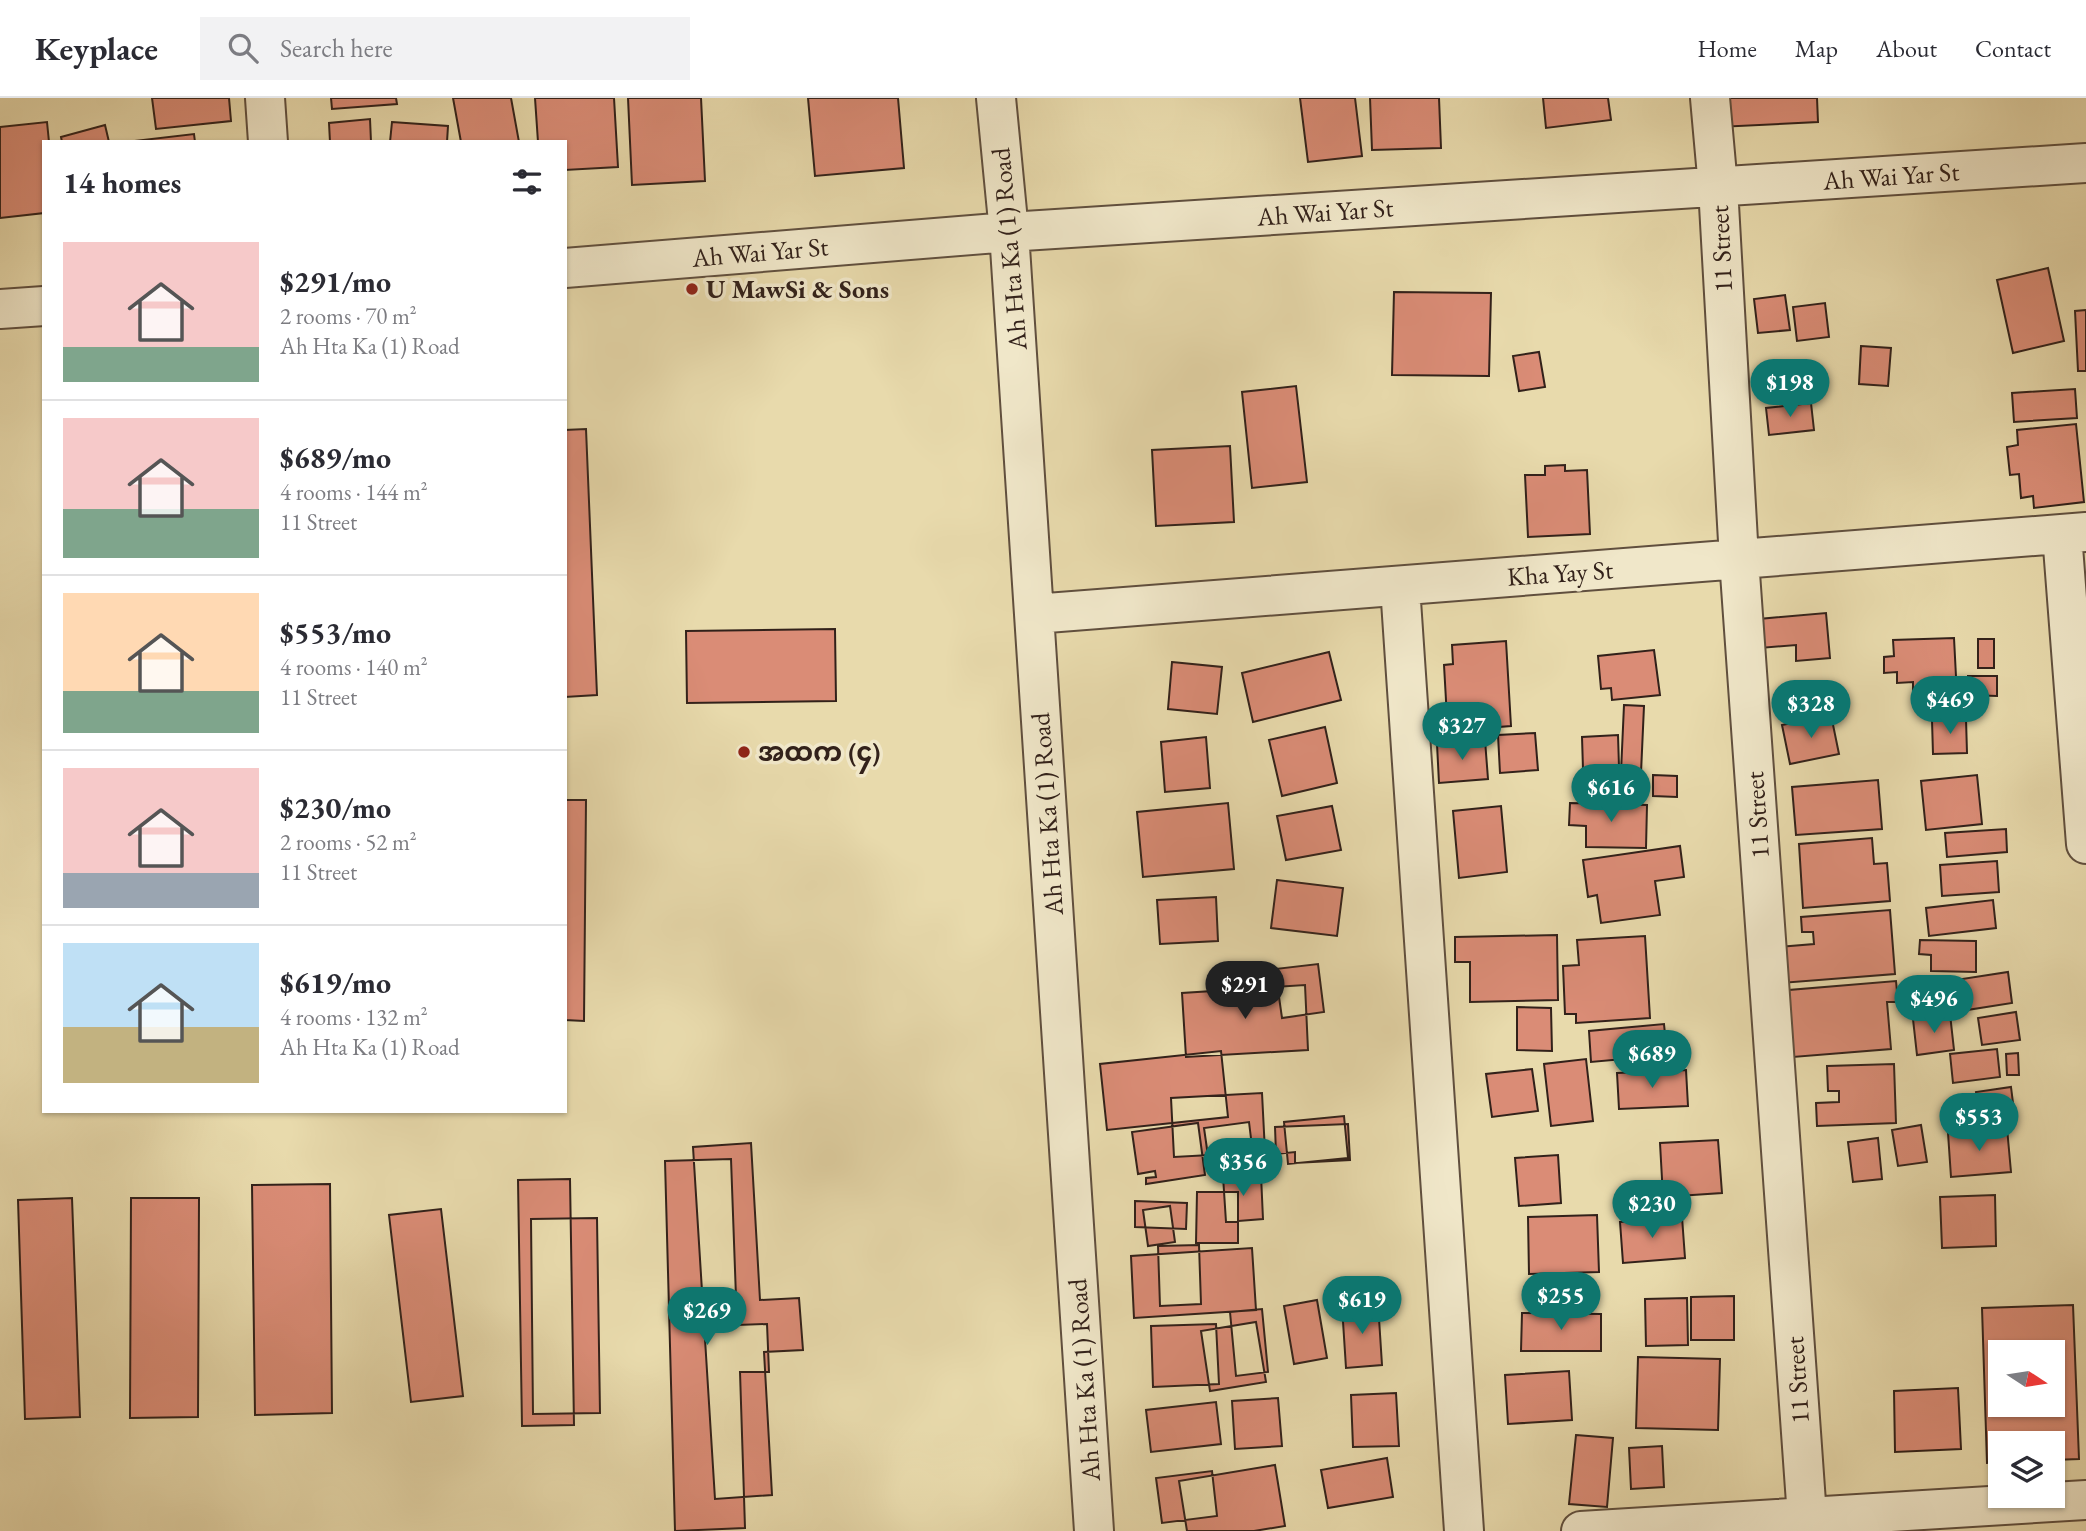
<!DOCTYPE html>
<meta charset="utf-8">
<style>
body{margin:0;font-family:"EB Garamond","Noto Sans Myanmar",serif;background:#f2f2f3;color:#2b2b33;height:100vh;display:flex;flex-direction:column;font-size:26px;white-space:nowrap}
*{box-sizing:border-box;margin:0}
p{font-size:23px;color:#7c7c81}
.icon{flex:none;width:38px;height:38px;fill:none;stroke:currentColor;stroke-width:2;stroke-linecap:round;stroke-linejoin:round}
.map{position:relative;flex:1;overflow:hidden}
.details{position:absolute;left:42px;top:42px;width:525px;height:973px;display:flex;flex-direction:column;background:#fff;border-radius:0px;box-shadow:0 2px 5px #0004}
.details>*{flex:none}
.needle{width:46px;rotate:102deg}
.controls{position:absolute;left:1988px;top:1242px;display:grid;gap:14px}
.controls a{display:grid;place-items:center;width:77px;height:77px;border-radius:0px;background:#fff;box-shadow:0 2px 5px #0004;font-size:35px}
.price{position:absolute;translate:-50% -60px;padding:0 16px;border-radius:24px;background:#0f766e;color:#fff;font-size:23px;line-height:46px;filter:drop-shadow(0 2px 4px #0008)}
.price::after{content:'';position:absolute;left:50%;top:42px;width:21px;height:16px;margin-left:-10px;background:inherit;clip-path:polygon(0 0,100% 0,50% 100%)}
.price.current{background:#222;color:#fff}
ul{padding:0;list-style:none}
li{display:flex;align-items:center;gap:21px;height:175px;padding:0 21px}
li+li{border-top:2px solid #e1e1e2}
li span{display:grid;place-items:center;flex:none;width:196px;height:140px;border-radius:0px;color:#555}
li>.icon{margin-inline-start:auto}
span .icon{width:84px;height:84px;fill:#fffc;stroke-width:1}
li b{font-size:30px}
h2{display:flex;justify-content:space-between;align-items:center;height:84px;padding:0 21px;font-size:30px}
header{display:flex;align-items:center;gap:42px;box-sizing:border-box;height:98px;padding:0 35px;background:#fff;border-bottom:2px solid #e1e1e2}
header strong{font-size:33px}
nav{display:flex;gap:38px;margin-inline-start:auto;font-size:24px}
.search{width:490px;height:63px;background:#f2f2f3;display:flex;align-items:center;gap:18px;box-sizing:border-box;padding:0 24px;border-radius:0px;color:#7c7c81;font-size:26px}
.map>svg:first-child{display:block}
</style>
<header>
<strong>Keyplace</strong>
<div class="search"><svg class="icon" aria-label="search" viewBox="0 0 24 24"><circle cx="10" cy="10" r="6"/><path d="M15 15l6 6"/></svg>Search here</div>
<nav><a>Home</a><a>Map</a><a>About</a><a>Contact</a></nav>
</header>
<div class="map">
<svg width="2086" height="1433" viewBox="0 0 2086 1433">
<rect width="100%" height="100%" fill="#e8daac"/>
<filter id="stains"><feTurbulence type="fractalNoise" baseFrequency=".00286" numOctaves="4"/><feColorMatrix values="0 0 0 0 .2 0 0 0 0 .09 0 0 0 0 .02 0 0 0 .5 -.17"/></filter>
<radialGradient id="worn" r=".72"><stop offset=".6" stop-color="#630" stop-opacity="0"/><stop offset="1" stop-color="#630" stop-opacity=".3"/></radialGradient>
<path fill="#da8c76" stroke="#32211a" stroke-width="2" fill-rule="evenodd" d="M152,0h77l2,23 -75,8z
M331,0h65l1,6 -65,5z
M453,0h58l8,44h-58z
M535,0h79l4,69 -53,3v-28h-27z
M628,0h73l4,83 -73,4z
M808,0h90l6,70 -89,8z
M1300,0h55l7,58 -54,6z
M1370,0h69l2,50 -69,2z
M1543,0h65l3,22 -65,8z
M1717,0h100l1,24 -100,5z
M370,21l1,23h-41l-1,-19z
M47,24l2,20h-5v71l-44,5v-91z
M392,24l56,4 -1,16h-57z
M105,27l4,17h-47l-1,-5z
M194,36l1,8h-69z
M2048,170l16,73 -51,12 -16,-73z
M1394,194l97,1 -2,83 -97,-1z
M1785,197l5,35 -32,3 -4,-34z
M1825,205l4,34 -32,4 -4,-34z
M2086,212v61h-8l-3,-60z
M1861,248l30,2 -3,38 -29,-2z
M1539,254l6,35 -26,4 -6,-35z
M1296,288l11,96 -55,6 -10,-96z
M2075,291l2,29 -63,4 -2,-29z
M1811,305l3,27 -45,5 -3,-27z
M2076,326l8,78 -50,6 -1,-12 -12,2 -2,-24 -9,1 -3,-28 11,-2 -1,-15z
M586,331l11,266 -32,2v-267z
M1230,348l4,76 -78,4 -4,-76z
M1565,367v6l22,-1 3,64 -62,3 -3,-62h20v-9z
M1826,515l4,45 -34,3v-16l-36,3 -1,-29z
M835,531l1,72 -149,2 -1,-72z
M1954,540l3,58 -44,3v-17l-16,1v-11l-13,1v-16l10,-1 -1,-16z
M1978,541h16v29h-16z
M1506,543l5,85 -78,6 -1,-12 15,-2 -3,-53 9,-1 -1,-19z
M1654,552l6,45 -48,5 -1,-12 -10,1 -3,-33z
M1329,554l12,48 -88,22 -11,-49z
M1172,564l50,5 -5,47 -49,-5z
M1968,578h29v20l-29,-1z
M1624,607l20,1 -3,67 -20,-1z
M1831,617l8,39 -49,10 -8,-39z
M1966,621l1,34 -34,1 -1,-34z
M1325,629l12,56 -55,13 -13,-56z
M1535,635l3,37 -38,3 -2,-38z
M1618,637l1,32 -36,2 -1,-32z
M1206,639l4,51 -45,4 -4,-50z
M1485,642l3,39 -49,4 -2,-39z
M1653,677l24,1v21l-24,-1z
M1977,677l5,49 -56,6 -5,-49z
M1645,682v19h-67v-18z
M1878,682l4,49 -86,6 -4,-48z
M565,702h21l-2,221 -19,-1z
M1228,705l6,66 -91,8 -6,-65z
M1570,705l77,2 -1,43 -60,-1v-21l-17,-1z
M1332,708l9,44 -55,10 -9,-44z
M1501,708l6,66 -48,6 -6,-67z
M2006,731l1,23 -60,5 -2,-24z
M1872,740l2,26 13,-1 3,38 -87,7 -4,-64z
M1680,748l4,31 -29,4 5,34 -59,8 -4,-28 -9,2 -5,-37z
M1997,763l2,31 -57,4 -2,-31z
M1277,782l66,8 -6,48 -66,-8z
M1216,799l2,44 -58,3 -3,-44z
M1993,802l3,28 -67,8 -3,-28z
M1890,812l5,64 -114,9 -3,-36 36,-3 -1,-12h-11l-1,-15z
M1557,837l1,65 -88,2v-40h-15v-25z
M1645,838l5,82 -74,5v-9h-11l-2,-48 16,-1 -2,-25z
M1920,842l56,1v31l-45,-1v-16l-12,-1z
M1318,866l6,48 -42,6 -7,-49z
M2008,874l4,31 -45,7 -5,-31z
M1896,883l2,21h-11l4,47 -98,8 -4,-67z
M1305,887l3,65 -122,7 -4,-64z
M1517,909l34,1 1,43 -35,-1z
M2016,914l4,28 -38,5 -4,-27z
M1950,916l4,36 -37,5 -4,-36z
M1664,926l3,31 -76,7 -2,-31z
M1997,951l3,28 -47,6 -3,-29z
M1221,953l7,66 -121,13 -7,-66z
M2018,955l1,22h-12l-1,-21z
M1586,961l7,62 -42,5 -7,-62z
M1894,966l2,59 -79,3 -1,-23 23,-1v-11h-11l-1,-25z
M1532,971l6,42 -46,6 -6,-43z
M1686,972l2,36 -69,3 -2,-36z
M2011,989l3,24 -35,5 -3,-24z
M1262,995l3,59 -91,5 -3,-59z
M1344,1018l4,42 -60,6 -4,-42z
M1249,1024l5,41 -44,7 -6,-42z
M1198,1025l7,52 -59,9v-6l10,-1 -1,-6 -17,3 -6,-42z
M1348,1026l2,36 -55,3v-11l-19,2 -1,-27z
M1921,1027l6,37 -29,4 -6,-36z
M2007,1030l4,44 -60,5 -3,-44z
M1878,1040l4,41 -29,3 -5,-40z
M1718,1042l4,53 -59,4 -3,-54z
M751,1045l9,157 39,-2 4,52 -39,2 8,143 -57,4 -22,-352z
M1558,1057l3,48 -42,3 -4,-48z
M731,1061l6,166 30,-1 2,48h-29l5,156 -70,3 -10,-370z
M1261,1077l2,44 -37,3 -3,-46z
M570,1081l4,246 -52,1 -4,-246z
M330,1086l2,229 -77,2 -3,-230z
M1197,1094h41v51h-42z
M1995,1097l1,51 -54,2 -2,-51z
M72,1100l8,219 -55,2 -7,-219z
M131,1100h68l-1,219 -68,1z
M1135,1103l52,2 -1,26 -51,-2z
M1170,1108l5,36 -27,4 -5,-36z
M441,1111l22,187 -52,6 -22,-187z
M1597,1117l2,57 -70,2 -1,-57z
M1682,1119l3,41 -62,5 -3,-41z
M597,1120l3,195 -67,1 -2,-195z
M1199,1147l2,59 -41,2 -2,-60z
M1252,1150l4,62 -122,8 -3,-62z
M1734,1198v44h-43v-43z
M1687,1200l1,47 -42,1 -1,-47z
M1317,1202l10,58 -33,6 -10,-58z
M1378,1205l4,62 -36,3 -4,-62z
M2073,1207l6,154 -26,1v-16h-53v18l-13,1 -5,-155zM2000,1255h53v52h-53z
M1262,1211l6,63 -32,4 -6,-64z
M1522,1215l79,1v37h-80z
M1256,1224l10,60 -56,9 -9,-60z
M1216,1226l3,60 -66,3 -2,-61z
M1638,1259l82,2 -2,71 -82,-2z
M1569,1273l3,49 -64,4 -3,-49z
M1958,1290l3,61 -66,3 -1,-61z
M1396,1295l3,53 -46,1 -2,-52z
M1278,1300l4,48 -47,3 -3,-48z
M1216,1304l5,42 -70,8 -5,-42z
M1576,1337l37,3 -6,69 -38,-3z
M1662,1348l2,41 -33,2 -2,-41z
M1387,1360l6,39 -65,11 -7,-38z
M1275,1367l10,61 -31,5h-67l-8,-50z
M1212,1373l5,45 -55,7 -6,-45z"/>
<g fill="none" stroke-linecap="round" stroke-linejoin="round">
<defs>
<path id="minor" d="M265,0l3,44
M996,0l13,134 85,1299
M1710,0l8,89 21,372 69,972
M565,170l444,-36 1077,-69
M0,211l44,-3
M2062,436l24,310
M1400,488l64,945
M1034,516l1052,-82
M1581,1433l505,-31"/>
</defs>
<use href="#minor" stroke="#604f3e" stroke-width="42"/>
<use href="#minor" stroke="#f0e7c9" stroke-width="38"/>
</g>
<g fill="#8f2418" stroke="#f0e7c9" stroke-width="2.5">
<circle cx="692" cy="191" r="7"/>
<circle cx="744" cy="654" r="7"/>
</g>
<g text-anchor="middle" dominant-baseline="central" stroke-width="7" stroke-linejoin="round" paint-order="stroke">
<g font-size="26" fill="#32211a" stroke="#f0e7c9">
<text transform="translate(1891 78) rotate(-4)">Ah Wai Yar St</text>
<text transform="translate(1325 114) rotate(-4)">Ah Wai Yar St</text>
<text transform="translate(1009 151) rotate(-95)">Ah Hta Ka (1) Road</text>
<text transform="translate(1721 151) rotate(-93)">11 Street</text>
<text transform="translate(760 154) rotate(-5)">Ah Wai Yar St</text>
<text transform="translate(1560 475) rotate(-4)">Kha Yay St</text>
<text transform="translate(1047 716) rotate(-94)">Ah Hta Ka (1) Road</text>
<text transform="translate(1757 717) rotate(-94)">11 Street</text>
<text transform="translate(1084 1282) rotate(-94)">Ah Hta Ka (1) Road</text>
<text transform="translate(1797 1282) rotate(-94)">11 Street</text>
</g>
<g font-size="26" font-weight="bold" fill="#32211a" stroke="#f0e7c9" text-anchor="start">
<text x="706" y="191">U MawSi &amp; Sons</text>
<text x="758" y="654">အထက (၄)</text>
</g>
</g>
<rect width="100%" height="100%" filter="url(#stains)"/>
<rect width="100%" height="100%" fill="url(#worn)"/>
</svg>
<div class="controls">
<a><svg class="needle" viewBox="-14 -14 28 28"><path d="M0-13l5 13h-10z" fill="#e53935"/><path d="M0 13l5-13h-10z" fill="#7c7c81"/></svg></a>
<a><svg class="icon" aria-label="layers" viewBox="0 0 24 24"><path d="M12 4l9 5-9 5-9-5zM3 14l9 5 9-5"/></svg></a>
</div>
<b class="price" style="left:1790px;top:321px">$198</b>
<b class="price" style="left:1950px;top:638px">$469</b>
<b class="price" style="left:1811px;top:642px">$328</b>
<b class="price" style="left:1462px;top:664px">$327</b>
<b class="price" style="left:1611px;top:726px">$616</b>
<b class="price current" style="left:1245px;top:923px">$291</b>
<b class="price" style="left:1934px;top:937px">$496</b>
<b class="price" style="left:1652px;top:992px">$689</b>
<b class="price" style="left:1979px;top:1055px">$553</b>
<b class="price" style="left:1243px;top:1100px">$356</b>
<b class="price" style="left:1652px;top:1142px">$230</b>
<b class="price" style="left:1561px;top:1234px">$255</b>
<b class="price" style="left:1362px;top:1238px">$619</b>
<b class="price" style="left:707px;top:1249px">$269</b>
<section class="details">
<h2>14 homes<svg class="icon" aria-label="filters" viewBox="0 0 24 24"><path d="M4 7h16M4 17h16"/><circle cx="9" cy="7" r="2"/><circle cx="15" cy="17" r="2"/></svg></h2>
<ul>
<li><span style="background:linear-gradient(#f6c9c9 75%,#7fa58c 0)"><svg class="icon" aria-label="home" viewBox="0 0 24 24"><path d="M3 11l9-7 9 7M6 9v11h12V9"/></svg></span><div><b>$291/mo</b><p>2 rooms · 70 m²</p><p>Ah Hta Ka (1) Road</p></div></li>
<li><span style="background:linear-gradient(#f6c9c9 65%,#7fa58c 0)"><svg class="icon" aria-label="home" viewBox="0 0 24 24"><path d="M3 11l9-7 9 7M6 9v11h12V9"/></svg></span><div><b>$689/mo</b><p>4 rooms · 144 m²</p><p>11 Street</p></div></li>
<li><span style="background:linear-gradient(#ffd9b3 70%,#7fa58c 0)"><svg class="icon" aria-label="home" viewBox="0 0 24 24"><path d="M3 11l9-7 9 7M6 9v11h12V9"/></svg></span><div><b>$553/mo</b><p>4 rooms · 140 m²</p><p>11 Street</p></div></li>
<li><span style="background:linear-gradient(#f6c9c9 75%,#9aa5b1 0)"><svg class="icon" aria-label="home" viewBox="0 0 24 24"><path d="M3 11l9-7 9 7M6 9v11h12V9"/></svg></span><div><b>$230/mo</b><p>2 rooms · 52 m²</p><p>11 Street</p></div></li>
<li><span style="background:linear-gradient(#bfe0f5 60%,#c2b280 0)"><svg class="icon" aria-label="home" viewBox="0 0 24 24"><path d="M3 11l9-7 9 7M6 9v11h12V9"/></svg></span><div><b>$619/mo</b><p>4 rooms · 132 m²</p><p>Ah Hta Ka (1) Road</p></div></li>
</ul>
</section>
</div>
